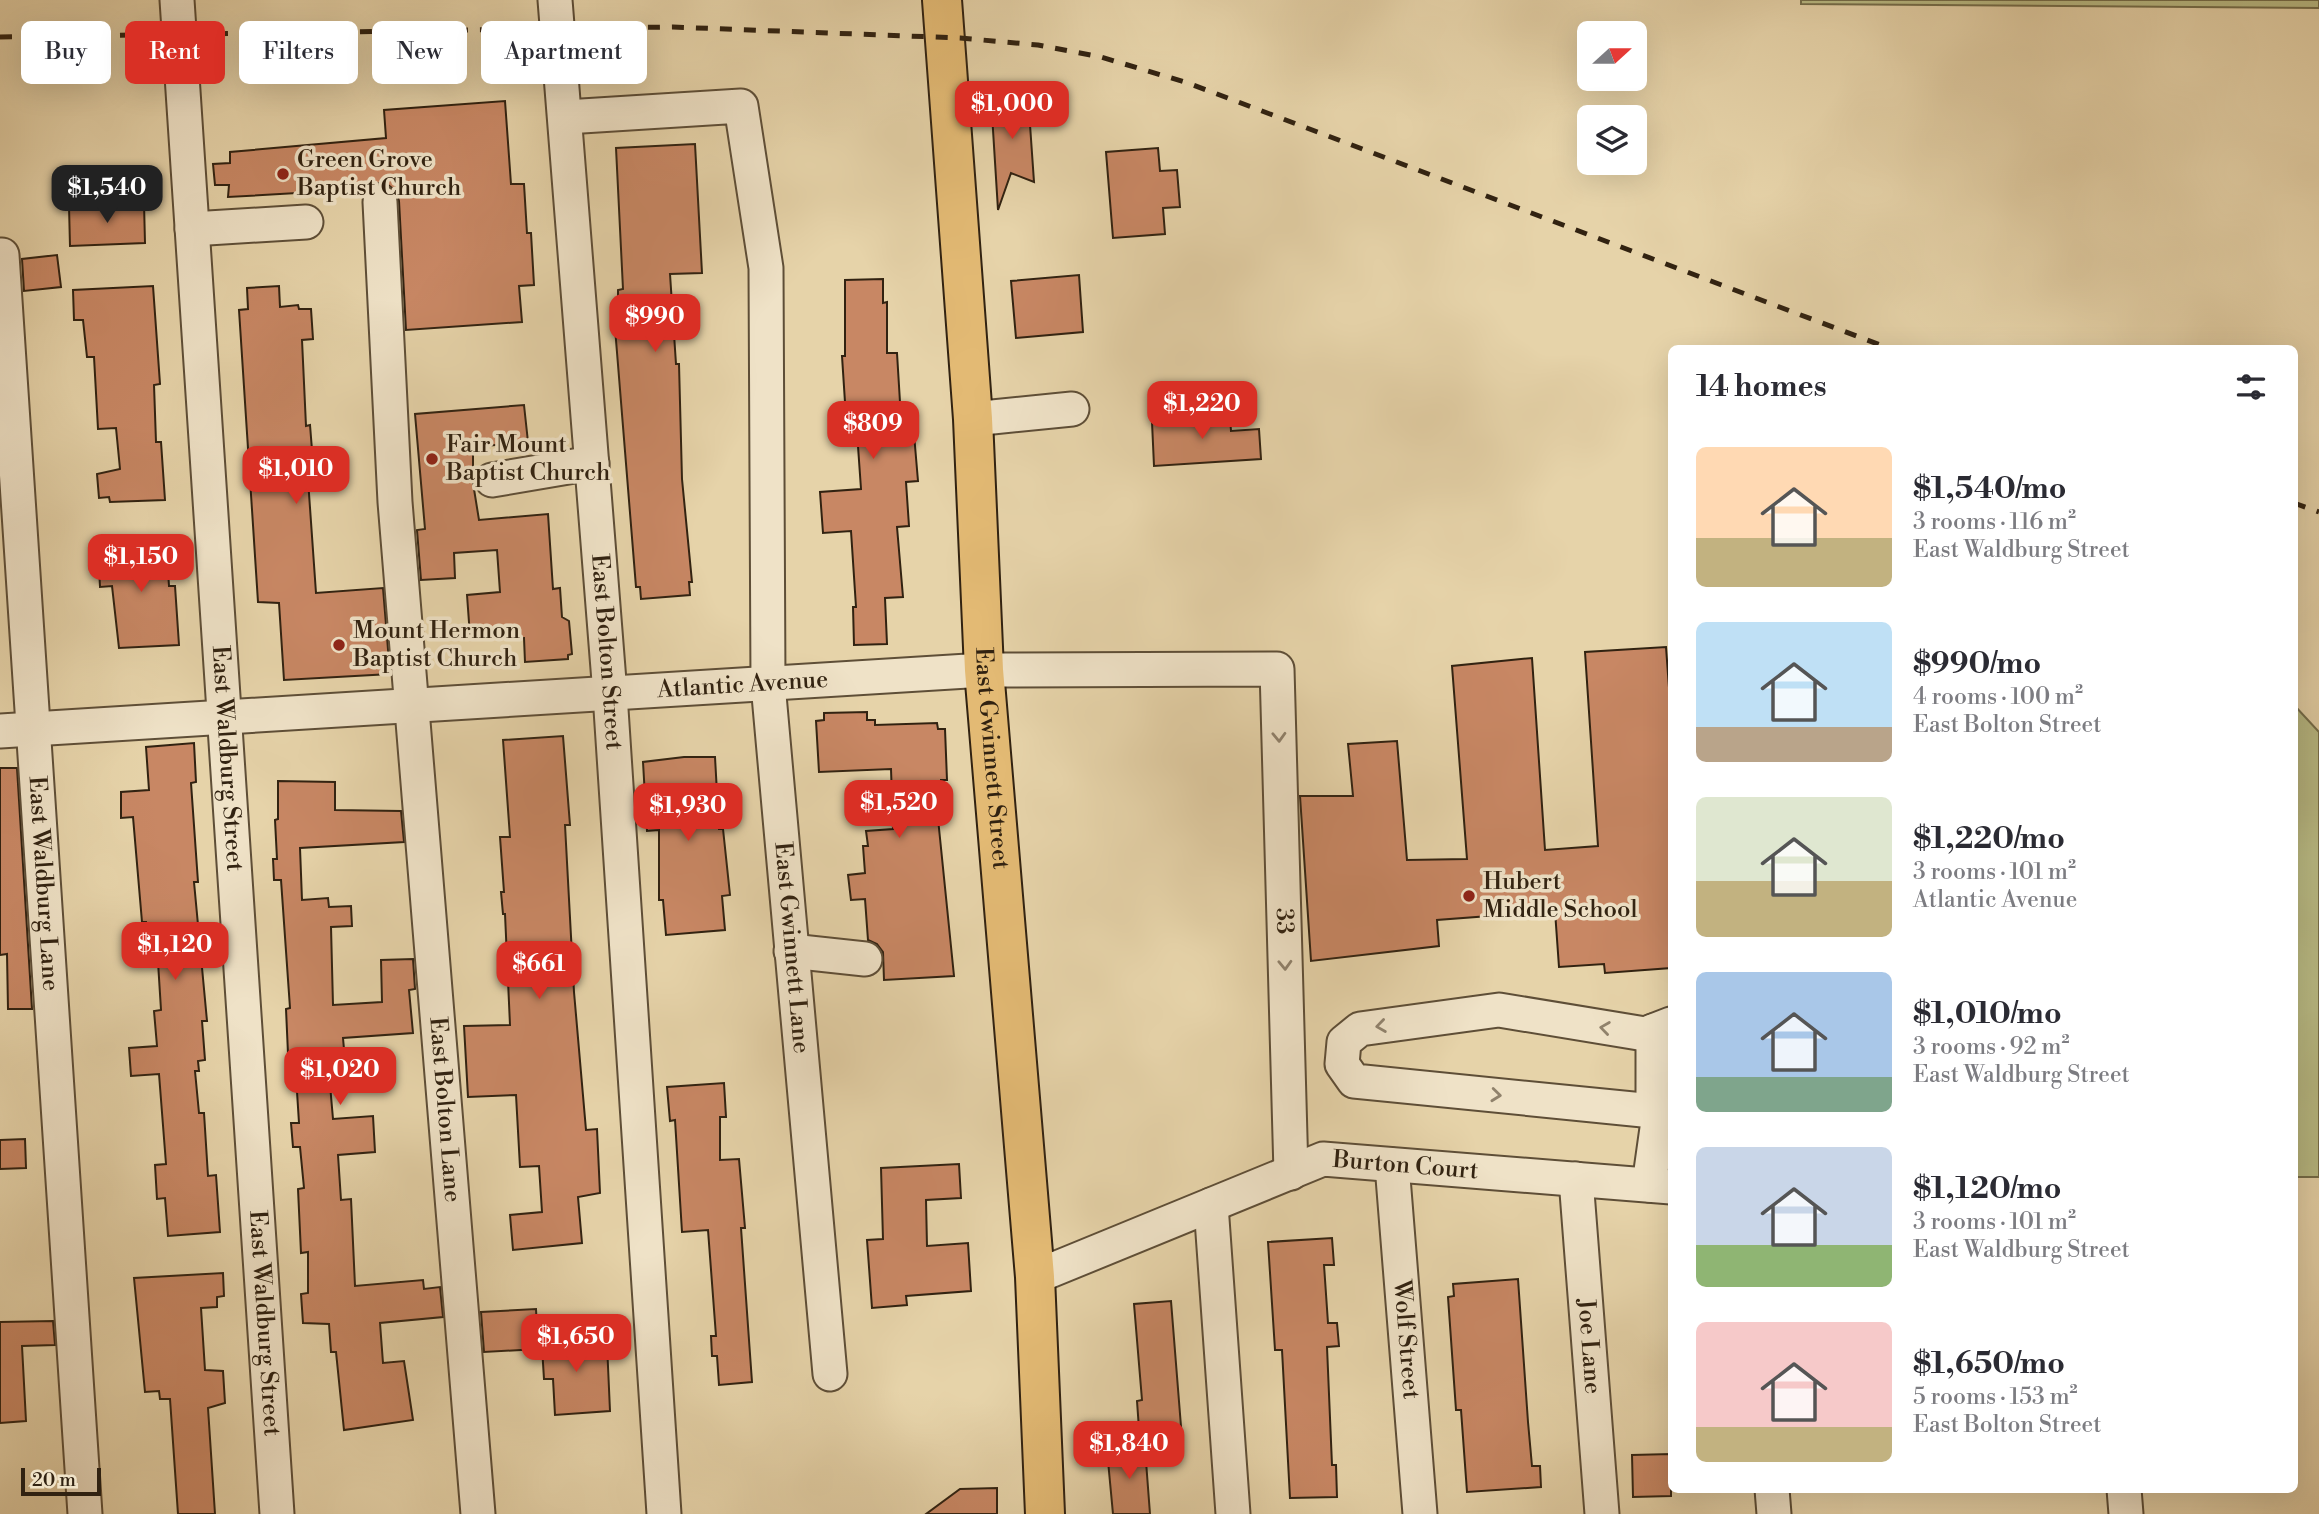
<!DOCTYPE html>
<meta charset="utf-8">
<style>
body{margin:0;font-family:"Libre Bodoni",serif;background:#f2f2f3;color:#2b2b33;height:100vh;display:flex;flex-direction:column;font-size:26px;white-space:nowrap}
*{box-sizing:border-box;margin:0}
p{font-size:23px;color:#7c7c81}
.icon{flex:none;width:38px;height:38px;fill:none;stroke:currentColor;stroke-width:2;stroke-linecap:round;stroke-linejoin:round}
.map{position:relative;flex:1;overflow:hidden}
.details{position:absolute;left:1668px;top:345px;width:630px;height:1148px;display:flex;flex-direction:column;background:#fff;border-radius:10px;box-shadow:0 7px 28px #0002}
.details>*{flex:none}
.guide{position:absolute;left:21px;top:21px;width:665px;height:63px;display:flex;gap:14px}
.needle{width:46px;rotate:69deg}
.fabs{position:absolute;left:1577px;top:21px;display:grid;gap:14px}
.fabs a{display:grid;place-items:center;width:70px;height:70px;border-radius:10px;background:#fff;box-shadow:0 7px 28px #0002;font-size:35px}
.scale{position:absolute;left:21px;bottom:18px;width:80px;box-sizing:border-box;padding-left:7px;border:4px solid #312211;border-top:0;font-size:19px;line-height:24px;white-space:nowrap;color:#312211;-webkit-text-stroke:5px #efe2c7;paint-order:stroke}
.price{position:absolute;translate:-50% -60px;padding:0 16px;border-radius:14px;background:#d93025;color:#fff;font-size:23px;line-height:46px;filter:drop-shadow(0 2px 4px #0008)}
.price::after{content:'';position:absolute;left:50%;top:42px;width:21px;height:16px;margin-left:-10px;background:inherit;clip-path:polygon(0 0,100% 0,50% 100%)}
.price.selected{background:#222;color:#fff}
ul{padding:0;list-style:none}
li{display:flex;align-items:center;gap:21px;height:175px;padding:0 28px}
li span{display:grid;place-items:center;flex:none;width:196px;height:140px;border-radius:10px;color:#555}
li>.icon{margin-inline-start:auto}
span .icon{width:84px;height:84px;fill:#fffc;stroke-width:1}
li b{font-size:30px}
h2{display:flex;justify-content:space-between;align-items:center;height:84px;padding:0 28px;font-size:30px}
.tag{padding:0 24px;border-radius:10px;background:#fff;box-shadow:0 7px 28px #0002;font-size:24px;line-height:63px}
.tag.selected{background:#d93025;color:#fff}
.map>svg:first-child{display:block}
</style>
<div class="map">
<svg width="2319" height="1514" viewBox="0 0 2319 1514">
<rect width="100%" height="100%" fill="#e6d3a9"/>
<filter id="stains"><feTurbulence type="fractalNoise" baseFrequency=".00286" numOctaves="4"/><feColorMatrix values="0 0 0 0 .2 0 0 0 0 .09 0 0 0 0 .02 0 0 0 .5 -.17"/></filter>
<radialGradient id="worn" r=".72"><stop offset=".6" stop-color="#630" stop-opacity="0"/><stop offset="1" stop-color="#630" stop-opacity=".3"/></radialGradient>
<path fill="#b9bb85" stroke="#756e4b" stroke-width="2" d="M1801,0h518v8l-518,-4z
M2294,705l25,27v445h-25z"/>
<path fill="#c88764" stroke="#312211" stroke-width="2" d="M1028,96l6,86 -23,-9 -13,37 -7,-112z
M505,101l6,83h13l3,49h4l3,52 -15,1 3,36 -116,8 -7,-129 -3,-10 -8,-6 -10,-2 -12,6 -138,8 1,-12h-14l-2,-21 17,-1v-11l156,-14 -2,-28z
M695,144l7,129 -32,1 6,90h3l3,115 10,103h-3l1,13 -49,4 -1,-12h-4l-23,-284 5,-1v-12l5,-1 -7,-141z
M1158,148l2,23 17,-1 3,37 -17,1 2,26 -52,4 -7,-86z
M144,203l1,40 -75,3 -1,-40z
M57,255l4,32 -37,4 -2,-32z
M1079,275l4,57 -67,6 -5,-57z
M883,279v24l4,-1v51h10l5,82 12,-1 4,47 -12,1 3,44 -12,1 6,70 -18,1 2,46 -33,1 -1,-38h3l-5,-76 -28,2 -3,-41 41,-3 -4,-57 -10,1 -5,-77h3v-76z
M153,286l7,98 -6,1 2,57h5l4,58 -55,2 -1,-5 -10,1 -2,-24 23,-5 -4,-41 -18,1 -4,-72h-7l-4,-37h-9l-1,-30z
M279,286l1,21 18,-2 1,4h12l2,30 -11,1 4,86 4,-1 2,25 -6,1 10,142 67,-5 7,86 -106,6 -5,-77 -21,-1 -19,-292 9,-1 -1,-21z
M524,405l4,37 -55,5v36l6,37 69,-6 5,75 7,-1 2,29 7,4 3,33 -4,1v4l-43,3 -1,-24h-8v-5l-46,3 -3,-41 33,-3 -3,-42 -43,3 1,25 -34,2 -4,-50 8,-1 -10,-115z
M1207,411l1,8 22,-2 1,14 28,-2 2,30 -107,7 -2,-44 22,-1 -1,-7z
M166,541l3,45h6l4,59 -60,3 -7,-62 -12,1 -2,-40z
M1666,647l5,68v253l-66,5 -1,-9 -45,3 -4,-56 -118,9 2,26 -128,15 -11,-165h53l-5,-52 49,-3 10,119 60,-1 -15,-193 80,-8 13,192 53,-4 -13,-194z
M867,712v8h8v5l62,-2 1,6h7l2,51h-6v9h-6l19,187 -70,4 -1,-28 -6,-8 -9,-4 -3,-41 -14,1 -3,-25 17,-2 -2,-27h5l-2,-15 27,-2 -2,-60 -72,3 -3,-51 8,-1v-7z
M563,736l7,89h-5l9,167 12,138 11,-1 3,64 -22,4 4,46 -69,7 -3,-35 32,-3 -3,-46 -19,1 -4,-72 -48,2 -4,-71 46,-1 -5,-111h-2l-2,-22h3l-4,-55h10l-7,-97z
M194,743l2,39 -5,1 7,99h-4l13,139h-5l3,39 -7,1 1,10h-4l4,42h5l4,63 8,-1 4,57 -52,4 -3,-38 -8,1 -2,-34 11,-1 -7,-90 -28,2 -2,-28 28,-2 -3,-35 7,-1 -5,-80 -9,1 -1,-9h-4l-9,-105 -12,1v-26l28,-2 -3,-43z
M684,757h31l4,72h4l7,66 -8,1 3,34 -59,5 -3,-35h-4v-70l-12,1 -4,-69z
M0,768h17l15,241h-24l-1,-55 -7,1z
M278,781l57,1v28l66,1 3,31 -104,6 2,52 26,-2 1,9 22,-1 1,20 -21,1 2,78 49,-3 -1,-42 32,-1 2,30 -6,1 4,43 -70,5 3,34 -17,1 4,46 40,-3 2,36 -37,3 3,45 10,-1 4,87 68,-6 1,9 16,-2 3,30 -63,6 3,40 21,-2 9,59 -69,10 -8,-78h-5l-2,-28 -26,-1 -2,-29 7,-1v-41l-7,1 -3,-64 6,-1 -4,-41h-7l-2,-24h8l-3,-47h-7l-3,-67 4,-1 -9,-128h-7l-1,-21h4l-2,-39 3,-1z
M724,1083l2,34h-6v43l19,-1 6,69h-4l11,154 -33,3 -2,-29h-5l-1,-20h5l-8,-106 -26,2 -7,-112 -5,1 -3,-34z
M25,1139l1,29 -26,1v-29z
M959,1164l2,34 -35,2 1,46 41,-3 3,48 -65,5 1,9 -35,3 -5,-68 16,-1 -2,-71z
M1332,1238l2,27h-10l4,58h9l2,23 -12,1 5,118h4l1,32 -47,1 -8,-148h-7l-7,-108z
M223,1273l1,23 -7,1v10l-16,1 4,62 18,1 2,32 -17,5 7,106h-37l-8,-115h-10l-1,-8 -14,1 -11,-114z
M1518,1279l10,143 4,44h8l1,21 -74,5 -6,-82h-5l-8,-113 6,-1 -1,-12z
M1171,1301l11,138 -42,4 -3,-42 5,-1 -8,-96z
M536,1309l2,40 -54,3 -3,-40z
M53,1321l2,24 -33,1 4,75 -26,2v-101z
M566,1329l2,17 39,-2 3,67 -55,4 -2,-36h-9l-3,-48z
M1145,1448l5,66h-37l-6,-64z
M1671,1454v42l-38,1 -1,-42z
M997,1488v26h-71l34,-25z"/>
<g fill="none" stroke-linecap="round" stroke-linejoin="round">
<defs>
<g id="minor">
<path id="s1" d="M177,0l100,1514"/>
<path id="s2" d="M555,0l55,694 54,820"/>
<path id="s3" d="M566,117l175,-11 25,162 2,416 62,690"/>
<path id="s4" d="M380,202l15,300 83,1012"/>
<path d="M192,229l114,-7"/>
<path id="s5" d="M2,255l83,1259"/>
<path d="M973,419l99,-10"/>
<path d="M492,480l100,-17"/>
<path id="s6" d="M0,731l984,-61 293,-1 14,504"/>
<path d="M791,951l74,8"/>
<path d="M1653,1031v80"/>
<path id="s7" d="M1392,1165l28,349"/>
<path id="s8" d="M1576,1179l26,335"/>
<path d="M1649,1185l9,-64 -5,-10 -299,-30 -12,-17 2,-22 16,-13 139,-19 146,24 26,-10"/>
<path d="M1211,1205l22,309"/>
<path id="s9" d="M1035,1277l288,-118 348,28"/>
<path d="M1772,1489l2,25"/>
<path d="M2124,1489l2,25"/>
</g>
<g id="major">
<path id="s10" d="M942,0l31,419 11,251 51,607 10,237"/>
</g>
</defs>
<use href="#minor" stroke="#5e4e37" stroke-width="37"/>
<use href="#major" stroke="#312211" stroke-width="42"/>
<use href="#minor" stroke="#efe2c7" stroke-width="33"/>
<use href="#major" stroke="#e3ba74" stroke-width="38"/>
<path stroke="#312211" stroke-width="5" stroke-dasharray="12 12" stroke-linecap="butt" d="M0,37l673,-10 287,11 78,7 63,12 87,26 700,265
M2294,503l25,9"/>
</g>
<defs><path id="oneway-chevron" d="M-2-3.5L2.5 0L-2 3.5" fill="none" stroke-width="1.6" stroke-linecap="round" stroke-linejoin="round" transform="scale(1.75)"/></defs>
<g stroke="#90826c">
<use href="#oneway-chevron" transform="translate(1279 737) rotate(88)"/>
<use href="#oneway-chevron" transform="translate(1285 965) rotate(88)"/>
<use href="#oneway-chevron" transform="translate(1381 1026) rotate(172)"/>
<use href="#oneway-chevron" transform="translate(1605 1028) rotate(-172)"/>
<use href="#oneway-chevron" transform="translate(1496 1095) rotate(6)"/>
</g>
<g fill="#8f2418" stroke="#efe2c7" stroke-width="2.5">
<circle cx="283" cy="174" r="7"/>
<circle cx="432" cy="459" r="7"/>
<circle cx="339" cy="645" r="7"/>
<circle cx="1469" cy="896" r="7"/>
</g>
<g text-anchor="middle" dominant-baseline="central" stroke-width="7" stroke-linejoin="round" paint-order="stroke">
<g font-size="24" fill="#312211" stroke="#efe2c7" text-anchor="start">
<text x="297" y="160">Green Grove<tspan x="297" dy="28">Baptist Church</tspan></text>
<text x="446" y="445">Fair Mount<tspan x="446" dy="28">Baptist Church</tspan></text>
<text x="353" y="631">Mount Hermon<tspan x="353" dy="28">Baptist Church</tspan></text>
<text x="1483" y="882">Hubert<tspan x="1483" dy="28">Middle School</tspan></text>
</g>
<g font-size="24" fill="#312211" stroke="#efe2c7">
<text stroke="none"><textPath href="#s2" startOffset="654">East Bolton Street</textPath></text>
<text stroke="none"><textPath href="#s6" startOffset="744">Atlantic Avenue</textPath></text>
<text stroke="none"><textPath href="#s1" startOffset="760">East Waldburg Street</textPath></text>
<text stroke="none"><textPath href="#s10" startOffset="760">East Gwinnett Street</textPath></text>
<text stroke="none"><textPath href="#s5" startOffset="630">East Waldburg Lane</textPath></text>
<text stroke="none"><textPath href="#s6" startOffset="1531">33</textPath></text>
<text stroke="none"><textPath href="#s3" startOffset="1020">East Gwinnett Lane</textPath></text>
<text stroke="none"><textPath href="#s4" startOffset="910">East Bolton Lane</textPath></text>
<text stroke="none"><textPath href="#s9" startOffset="394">Burton Court</textPath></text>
<text stroke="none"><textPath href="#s1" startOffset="1326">East Waldburg Street</textPath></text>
<text stroke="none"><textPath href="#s7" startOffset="175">Wolf Street</textPath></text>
<text stroke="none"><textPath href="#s8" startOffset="168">Joe Lane</textPath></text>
</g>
</g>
<rect width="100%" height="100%" filter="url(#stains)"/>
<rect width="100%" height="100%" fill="url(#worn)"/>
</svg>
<div class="fabs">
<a><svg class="needle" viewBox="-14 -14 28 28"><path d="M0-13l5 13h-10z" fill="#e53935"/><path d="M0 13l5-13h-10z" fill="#7c7c81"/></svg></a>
<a><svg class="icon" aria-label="layers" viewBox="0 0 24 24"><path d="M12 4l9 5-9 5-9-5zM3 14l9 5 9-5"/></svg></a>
</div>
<div class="scale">20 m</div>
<b class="price" style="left:1012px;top:141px">$1,000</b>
<b class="price selected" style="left:107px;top:225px">$1,540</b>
<b class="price" style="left:655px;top:354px">$990</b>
<b class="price" style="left:1202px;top:441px">$1,220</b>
<b class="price" style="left:873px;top:461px">$809</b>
<b class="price" style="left:296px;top:506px">$1,010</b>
<b class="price" style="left:141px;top:594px">$1,150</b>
<b class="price" style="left:899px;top:840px">$1,520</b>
<b class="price" style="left:688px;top:843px">$1,930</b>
<b class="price" style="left:175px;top:982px">$1,120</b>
<b class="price" style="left:539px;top:1001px">$661</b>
<b class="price" style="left:340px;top:1107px">$1,020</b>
<b class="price" style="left:576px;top:1374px">$1,650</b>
<b class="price" style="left:1129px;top:1481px">$1,840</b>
<div class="guide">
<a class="tag">Buy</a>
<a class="tag selected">Rent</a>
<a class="tag">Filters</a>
<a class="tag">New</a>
<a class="tag">Apartment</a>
</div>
<section class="details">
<h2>14 homes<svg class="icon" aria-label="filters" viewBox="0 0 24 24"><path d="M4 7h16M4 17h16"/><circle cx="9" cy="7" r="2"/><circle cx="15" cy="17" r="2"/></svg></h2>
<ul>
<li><span style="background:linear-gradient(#ffd9b3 65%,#c2b280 0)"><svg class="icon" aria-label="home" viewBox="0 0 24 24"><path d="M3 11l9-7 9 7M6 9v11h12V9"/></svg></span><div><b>$1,540/mo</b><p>3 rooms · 116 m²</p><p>East Waldburg Street</p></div></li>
<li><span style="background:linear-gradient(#bfe0f5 75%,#b9a48a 0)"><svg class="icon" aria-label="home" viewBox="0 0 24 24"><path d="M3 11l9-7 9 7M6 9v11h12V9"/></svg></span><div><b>$990/mo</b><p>4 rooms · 100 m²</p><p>East Bolton Street</p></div></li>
<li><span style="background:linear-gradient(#dfe7d0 60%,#c2b280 0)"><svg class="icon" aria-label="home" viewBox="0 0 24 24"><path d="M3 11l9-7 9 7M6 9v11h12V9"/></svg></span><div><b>$1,220/mo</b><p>3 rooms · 101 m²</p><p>Atlantic Avenue</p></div></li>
<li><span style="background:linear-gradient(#a9c7e8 75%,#7fa58c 0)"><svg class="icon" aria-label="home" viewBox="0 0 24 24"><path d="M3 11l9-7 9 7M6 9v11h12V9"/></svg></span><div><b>$1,010/mo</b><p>3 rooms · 92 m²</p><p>East Waldburg Street</p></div></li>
<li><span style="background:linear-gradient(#c9d6e8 70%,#8fb573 0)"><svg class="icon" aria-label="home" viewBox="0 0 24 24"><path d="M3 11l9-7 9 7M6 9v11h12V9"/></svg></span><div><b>$1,120/mo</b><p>3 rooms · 101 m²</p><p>East Waldburg Street</p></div></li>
<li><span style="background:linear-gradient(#f6c9c9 75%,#c2b280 0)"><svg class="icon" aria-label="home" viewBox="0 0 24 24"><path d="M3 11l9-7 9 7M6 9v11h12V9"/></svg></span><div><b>$1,650/mo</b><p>5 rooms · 153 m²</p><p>East Bolton Street</p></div></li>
</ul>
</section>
</div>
